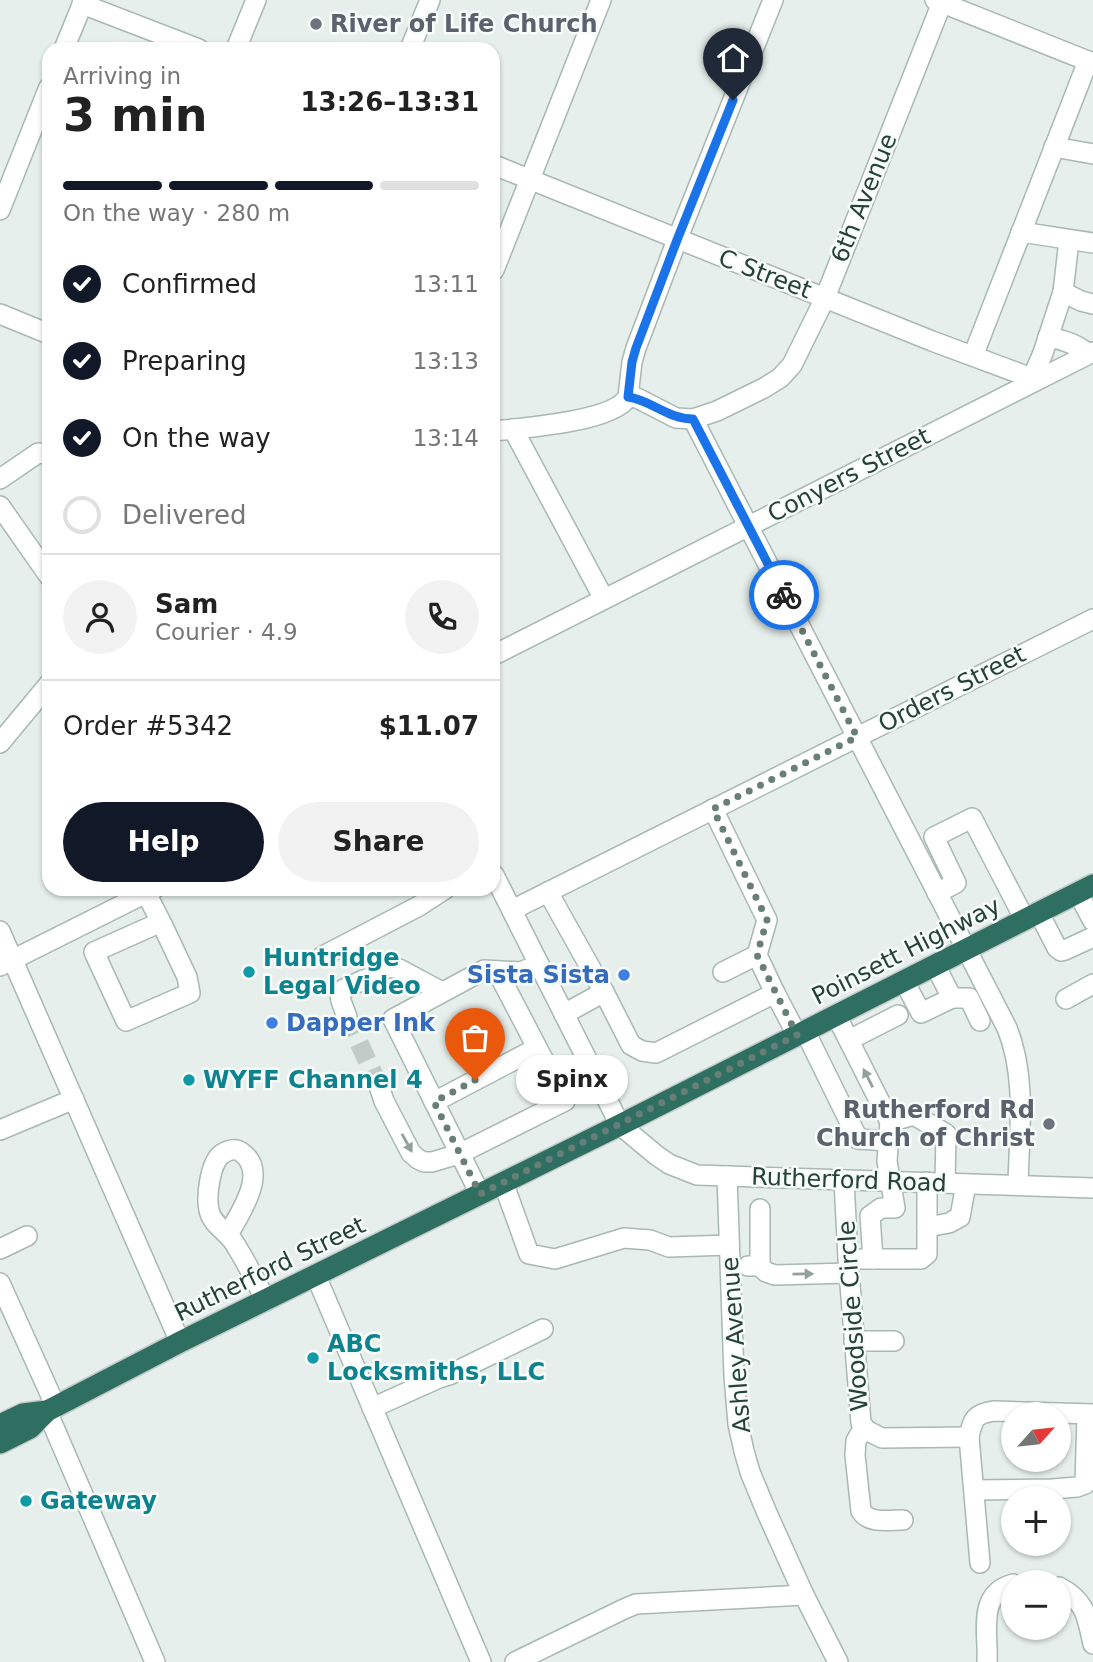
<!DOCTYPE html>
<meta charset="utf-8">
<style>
:root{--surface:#fff;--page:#f2f2f2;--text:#222;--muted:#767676;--line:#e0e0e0;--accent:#111827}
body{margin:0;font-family:"DejaVu Sans",sans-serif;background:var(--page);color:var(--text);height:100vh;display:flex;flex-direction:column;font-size:26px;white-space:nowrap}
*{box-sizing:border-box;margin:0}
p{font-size:23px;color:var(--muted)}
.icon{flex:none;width:38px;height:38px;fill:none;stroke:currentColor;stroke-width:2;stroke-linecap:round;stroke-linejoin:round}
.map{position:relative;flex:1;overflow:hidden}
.sheet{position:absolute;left:42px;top:42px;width:458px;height:854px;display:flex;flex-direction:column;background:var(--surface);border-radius:21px;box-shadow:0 2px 5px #0004}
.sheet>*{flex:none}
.needle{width:46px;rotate:63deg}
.controls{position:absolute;left:1001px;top:1402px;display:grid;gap:14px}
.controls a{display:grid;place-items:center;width:70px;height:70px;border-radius:50%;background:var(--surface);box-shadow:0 2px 5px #0004;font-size:35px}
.pin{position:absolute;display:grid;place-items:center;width:60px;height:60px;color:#fff;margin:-72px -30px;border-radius:50% 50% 50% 0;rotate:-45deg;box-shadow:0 0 7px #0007}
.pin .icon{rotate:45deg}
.courier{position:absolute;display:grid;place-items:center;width:70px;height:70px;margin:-35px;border:5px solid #1a73e8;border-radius:50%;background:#fff;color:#222;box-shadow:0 2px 9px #0007}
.bubble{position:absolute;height:49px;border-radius:24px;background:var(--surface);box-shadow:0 2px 5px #0004;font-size:23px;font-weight:800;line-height:49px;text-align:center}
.head em{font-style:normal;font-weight:800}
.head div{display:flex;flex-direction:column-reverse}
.head{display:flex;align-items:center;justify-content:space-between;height:119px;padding:0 21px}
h1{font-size:46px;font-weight:800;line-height:52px}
.bar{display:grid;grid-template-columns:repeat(4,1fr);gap:10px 7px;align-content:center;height:84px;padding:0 21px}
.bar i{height:9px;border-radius:5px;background:var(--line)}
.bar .active{background:var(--accent)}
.bar p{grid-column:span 4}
.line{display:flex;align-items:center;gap:18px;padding:0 21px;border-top:2px solid var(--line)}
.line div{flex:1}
.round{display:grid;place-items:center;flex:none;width:74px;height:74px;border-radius:37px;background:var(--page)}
ol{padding:0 21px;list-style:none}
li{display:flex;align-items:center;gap:21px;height:77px}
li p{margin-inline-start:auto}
li .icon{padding:7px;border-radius:50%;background:var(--accent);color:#fff;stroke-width:4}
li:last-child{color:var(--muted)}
li i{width:38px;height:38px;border:4px solid var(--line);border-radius:50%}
.primary-button{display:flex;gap:14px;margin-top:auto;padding:14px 21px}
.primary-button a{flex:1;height:80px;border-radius:42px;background:var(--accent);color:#fff;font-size:28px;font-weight:800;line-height:80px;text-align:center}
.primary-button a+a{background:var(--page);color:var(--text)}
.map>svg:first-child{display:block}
</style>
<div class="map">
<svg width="1093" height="1662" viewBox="0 0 1093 1662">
<rect width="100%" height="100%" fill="#e6efeb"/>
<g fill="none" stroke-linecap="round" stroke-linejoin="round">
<!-- minor-tunnel -->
<path stroke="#bfccc8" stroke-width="19" stroke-dasharray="19 10" stroke-linecap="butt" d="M 347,1017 L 379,1086"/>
<defs>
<g id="minor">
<path d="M 935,0 L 1093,63"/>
<path d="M 82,4 L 199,49"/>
<path d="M 64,49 L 84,0"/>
<path d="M 236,49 L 256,0"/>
<path d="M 410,49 L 430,0"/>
<path d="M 1054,147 L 1093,154"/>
<path d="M 494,165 L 932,341 L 1037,380"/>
<path d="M 0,210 L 49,87"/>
<path d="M 1021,232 L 1093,243"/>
<path d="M 1069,240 L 1063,292 L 1081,301 L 1093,304"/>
<path d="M 494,270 L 601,0"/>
<path d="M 0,314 L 49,334"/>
<path d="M 1048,337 C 1064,340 1077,344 1088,354"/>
<path d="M 973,356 L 1088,61"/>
<path d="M 1032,378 L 1043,353 L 1063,292"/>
<path d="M 628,397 L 637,398 L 676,418 L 693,419 L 717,411 L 764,388 L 780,378 L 792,365 L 825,298 L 943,0"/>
<path d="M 628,397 L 632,362 L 636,348 L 677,240 L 773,0"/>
<path d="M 693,419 L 1007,1028 C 1027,1077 1019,1134 1018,1185"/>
<path d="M 513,429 L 604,599"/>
<path d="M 494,431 C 523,428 613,422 628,397"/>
<path d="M 0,479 L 38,453 L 49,454"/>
<path d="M 0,506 L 49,576"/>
<path d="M 494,655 L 1093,352"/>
<path d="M 0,743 L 49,684"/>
<path d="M 713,809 L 767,920 L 757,955 L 775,993"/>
<path d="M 494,875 L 620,1125 L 656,1155 L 669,1164 L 697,1175 L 1093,1188"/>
<path d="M 548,892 L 604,992 L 631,1045 L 642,1051 L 656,1053 L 775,993 L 797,1035"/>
<path d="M 146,893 L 161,922 L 94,952 L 126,1021 L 190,993 L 187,977 L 161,922"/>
<path d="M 937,893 L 956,883 L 934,837 L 972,818 L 1025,920"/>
<path d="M 1078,893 L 1093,921"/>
<path d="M 512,910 L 1093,619"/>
<path d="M 1039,913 L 1057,948 L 1061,951 L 1065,950 L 1093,937"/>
<path d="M 0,931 L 180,1342"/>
<path d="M 323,956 L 419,906 L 445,889"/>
<path d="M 0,966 L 154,889"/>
<path d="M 723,972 L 757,955"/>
<path d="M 370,977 L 389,967 L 399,969 L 442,992"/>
<path d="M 904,981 L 921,1013 L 952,998 L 935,965"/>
<path d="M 952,998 L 969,998 L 980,1021"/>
<path d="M 1066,999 L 1093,984"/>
<path d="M 564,1014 L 604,992"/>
<path d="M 836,1015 L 890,1122 L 887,1161 L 895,1208 L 881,1208 L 870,1216 L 873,1259"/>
<path d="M 347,1017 L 341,1001 L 340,994 L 344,989 L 363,980"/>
<path d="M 805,1031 L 858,1139 L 888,1141"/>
<path d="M 849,1040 L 898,1015"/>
<path d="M 379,1086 L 384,1101 L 411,1153 L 418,1159 L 424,1162 L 432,1162 L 459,1154 L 565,1101 L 497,971"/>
<path d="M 434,1102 L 537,1048"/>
<path d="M 890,1122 L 914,1115 L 946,1134 L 945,1183"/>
<path d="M 0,1130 L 74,1099"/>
<path d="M 727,1176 L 734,1376 L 738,1424 L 744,1451 L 750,1472 L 767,1513 L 804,1595 L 838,1662"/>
<path d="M 844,1180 L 848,1259 L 861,1423 L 866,1430 L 882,1438 L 969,1437"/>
<path d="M 503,1182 L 529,1254 L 555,1259 L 624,1238 L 650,1240 L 669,1247 L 729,1245"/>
<path d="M 480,1194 L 393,1019 L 484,970 L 521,972 L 539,964"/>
<path d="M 927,1227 L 949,1223 L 960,1217 L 966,1184"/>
<path d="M 228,1235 C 239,1214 270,1172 241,1152 C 235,1148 228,1150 222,1154 C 210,1162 206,1197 209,1210 C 212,1225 227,1231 235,1244 C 246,1262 256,1281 266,1301"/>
<path d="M 0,1249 L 27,1236"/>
<path d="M 861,1259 L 921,1259 L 927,1254 L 927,1182"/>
<path d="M 748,1266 L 760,1266 L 760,1209"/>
<path d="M 760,1266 L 766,1272 L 775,1275 L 849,1273"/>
<path d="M 316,1276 L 481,1662"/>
<path d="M 0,1283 L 56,1407"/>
<path d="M 854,1341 L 894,1341"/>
<path d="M 372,1408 L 439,1378 L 449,1375 L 543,1329"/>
<path d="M 47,1411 L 155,1662"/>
<path d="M 864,1427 L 856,1441 L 855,1455 L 861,1511 C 869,1524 889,1520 903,1520"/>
<path d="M 974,1490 L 1052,1489 L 1077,1487 L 1085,1484 L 1087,1414"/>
<path d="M 980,1563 L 969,1437 C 973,1419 974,1414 994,1411 L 1093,1414"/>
<path d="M 1059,1587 C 1086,1601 1087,1617 1093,1644"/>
<path d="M 515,1662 L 624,1609 L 636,1604 L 804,1595"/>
<path d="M 987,1662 C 989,1634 976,1594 1013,1584"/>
</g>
<g id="highway">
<path d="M 0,1425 L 23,1414 L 47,1411"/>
<path d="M 0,1443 L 30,1428 L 47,1411 L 180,1342 L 620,1125 L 1093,885"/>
</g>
</defs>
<!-- minor casing -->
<use href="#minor" stroke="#a8b8b2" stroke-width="22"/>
<!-- highway casing -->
<use href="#highway" stroke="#c2cac8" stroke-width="24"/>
<!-- minor -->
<use href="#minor" stroke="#fff" stroke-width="19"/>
<!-- highway -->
<use href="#highway" stroke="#2f6f62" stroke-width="21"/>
</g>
<!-- one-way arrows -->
<defs><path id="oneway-solid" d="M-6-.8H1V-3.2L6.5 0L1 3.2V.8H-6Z" transform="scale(1.75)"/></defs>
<g fill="#92a09c">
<use href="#oneway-solid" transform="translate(868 1078) rotate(-117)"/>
<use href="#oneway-solid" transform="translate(407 1143) rotate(61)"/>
<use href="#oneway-solid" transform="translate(803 1274) rotate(-1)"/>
</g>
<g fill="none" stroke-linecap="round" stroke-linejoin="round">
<!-- done -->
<path stroke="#687f78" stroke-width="7" stroke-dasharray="0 12.6" d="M 475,1080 L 434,1102 L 480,1194 L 797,1035 L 757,955 L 767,920 L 713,809 L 857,737 L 784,595"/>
<!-- route -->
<path stroke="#1a73e8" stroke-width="9" d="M 733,100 L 677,240 L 636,348 L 632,362 L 628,397 C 651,400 668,419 693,419 L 784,595"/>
</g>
<!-- markers -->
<g fill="#6b7280" stroke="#f7fbf9" stroke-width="2.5">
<circle cx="316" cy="24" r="7"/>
<circle cx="1049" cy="1124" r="7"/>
</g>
<g fill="#0f9aa8" stroke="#f7fbf9" stroke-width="2.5">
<circle cx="249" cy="972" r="7"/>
<circle cx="189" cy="1080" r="7"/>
<circle cx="313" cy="1358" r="7"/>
<circle cx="26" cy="1501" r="7"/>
</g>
<g fill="#3f7fe0" stroke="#f7fbf9" stroke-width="2.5">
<circle cx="624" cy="975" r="7"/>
<circle cx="272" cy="1023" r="7"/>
</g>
<g text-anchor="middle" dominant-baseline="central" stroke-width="5" stroke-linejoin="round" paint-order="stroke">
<!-- worship labels -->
<g font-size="24" font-weight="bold" fill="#5b616d" stroke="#f7fbf9" text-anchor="start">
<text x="330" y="24">River of Life Church</text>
<text x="1035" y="1110" text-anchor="end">Rutherford Rd<tspan x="1035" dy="28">Church of Christ</tspan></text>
</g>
<!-- street labels -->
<g font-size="24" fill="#24423a" stroke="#f7fbf9">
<text transform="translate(864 198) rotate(-68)">6th Avenue</text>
<text transform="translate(765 274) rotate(21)">C Street</text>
<text transform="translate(849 475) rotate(-27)">Conyers Street</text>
<text transform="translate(952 689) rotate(-27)">Orders Street</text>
<text transform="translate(906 951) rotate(-27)">Poinsett Highway</text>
<text transform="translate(849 1180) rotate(2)">Rutherford Road</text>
<text transform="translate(270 1269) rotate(-26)">Rutherford Street</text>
<text transform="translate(853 1316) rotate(-94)">Woodside Circle</text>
<text transform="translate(736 1345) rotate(-94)">Ashley Avenue</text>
</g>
<!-- culture labels -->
<g font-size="24" font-weight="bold" fill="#0d838f" stroke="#f7fbf9" text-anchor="start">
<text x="263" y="958">Huntridge<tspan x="263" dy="28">Legal Video</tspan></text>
<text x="203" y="1080">WYFF Channel 4</text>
<text x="327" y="1344">ABC<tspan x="327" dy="28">Locksmiths, LLC</tspan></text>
<text x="40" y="1501">Gateway</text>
</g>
<!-- shop labels -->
<g font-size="24" font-weight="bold" fill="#366cbe" stroke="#f7fbf9" text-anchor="end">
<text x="610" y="975">Sista Sista</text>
<text x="286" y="1023" text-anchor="start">Dapper Ink</text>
</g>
</g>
</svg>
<div class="controls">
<a><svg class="needle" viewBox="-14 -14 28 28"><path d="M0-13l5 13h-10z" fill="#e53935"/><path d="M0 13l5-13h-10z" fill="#767676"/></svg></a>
<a>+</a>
<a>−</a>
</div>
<div class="pin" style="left:475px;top:1080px;background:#ea580c"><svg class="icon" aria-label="bag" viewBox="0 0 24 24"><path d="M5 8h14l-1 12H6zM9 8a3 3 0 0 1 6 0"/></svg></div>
<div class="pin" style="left:733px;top:100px;background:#1f2937"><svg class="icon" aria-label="home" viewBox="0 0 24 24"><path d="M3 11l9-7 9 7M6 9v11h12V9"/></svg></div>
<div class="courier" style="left:784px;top:595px"><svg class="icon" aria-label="bike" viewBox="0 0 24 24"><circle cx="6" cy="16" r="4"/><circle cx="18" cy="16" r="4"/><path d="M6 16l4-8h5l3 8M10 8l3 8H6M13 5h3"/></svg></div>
<div class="bubble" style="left:516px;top:1055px;width:112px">Spinx</div>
<section class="sheet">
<div class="head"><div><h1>3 min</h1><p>Arriving in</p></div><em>13:26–13:31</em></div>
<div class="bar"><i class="active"></i><i class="active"></i><i class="active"></i><i></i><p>On the way · 280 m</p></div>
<ol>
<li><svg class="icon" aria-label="check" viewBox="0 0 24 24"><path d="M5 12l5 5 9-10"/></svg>Confirmed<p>13:11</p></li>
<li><svg class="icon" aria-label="check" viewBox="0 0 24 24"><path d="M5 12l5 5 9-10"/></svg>Preparing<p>13:13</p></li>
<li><svg class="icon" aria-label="check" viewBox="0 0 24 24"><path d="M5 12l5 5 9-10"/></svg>On the way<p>13:14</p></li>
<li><i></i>Delivered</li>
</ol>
<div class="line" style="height:126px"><a class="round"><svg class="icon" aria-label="person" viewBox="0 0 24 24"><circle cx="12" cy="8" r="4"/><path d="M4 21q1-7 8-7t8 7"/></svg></a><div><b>Sam</b><p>Courier · 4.9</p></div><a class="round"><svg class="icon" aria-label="phone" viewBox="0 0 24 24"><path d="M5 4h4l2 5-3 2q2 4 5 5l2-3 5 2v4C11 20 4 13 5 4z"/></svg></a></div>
<div class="line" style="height:91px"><div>Order #5342</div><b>$11.07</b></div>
<div class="primary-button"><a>Help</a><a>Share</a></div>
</section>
</div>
